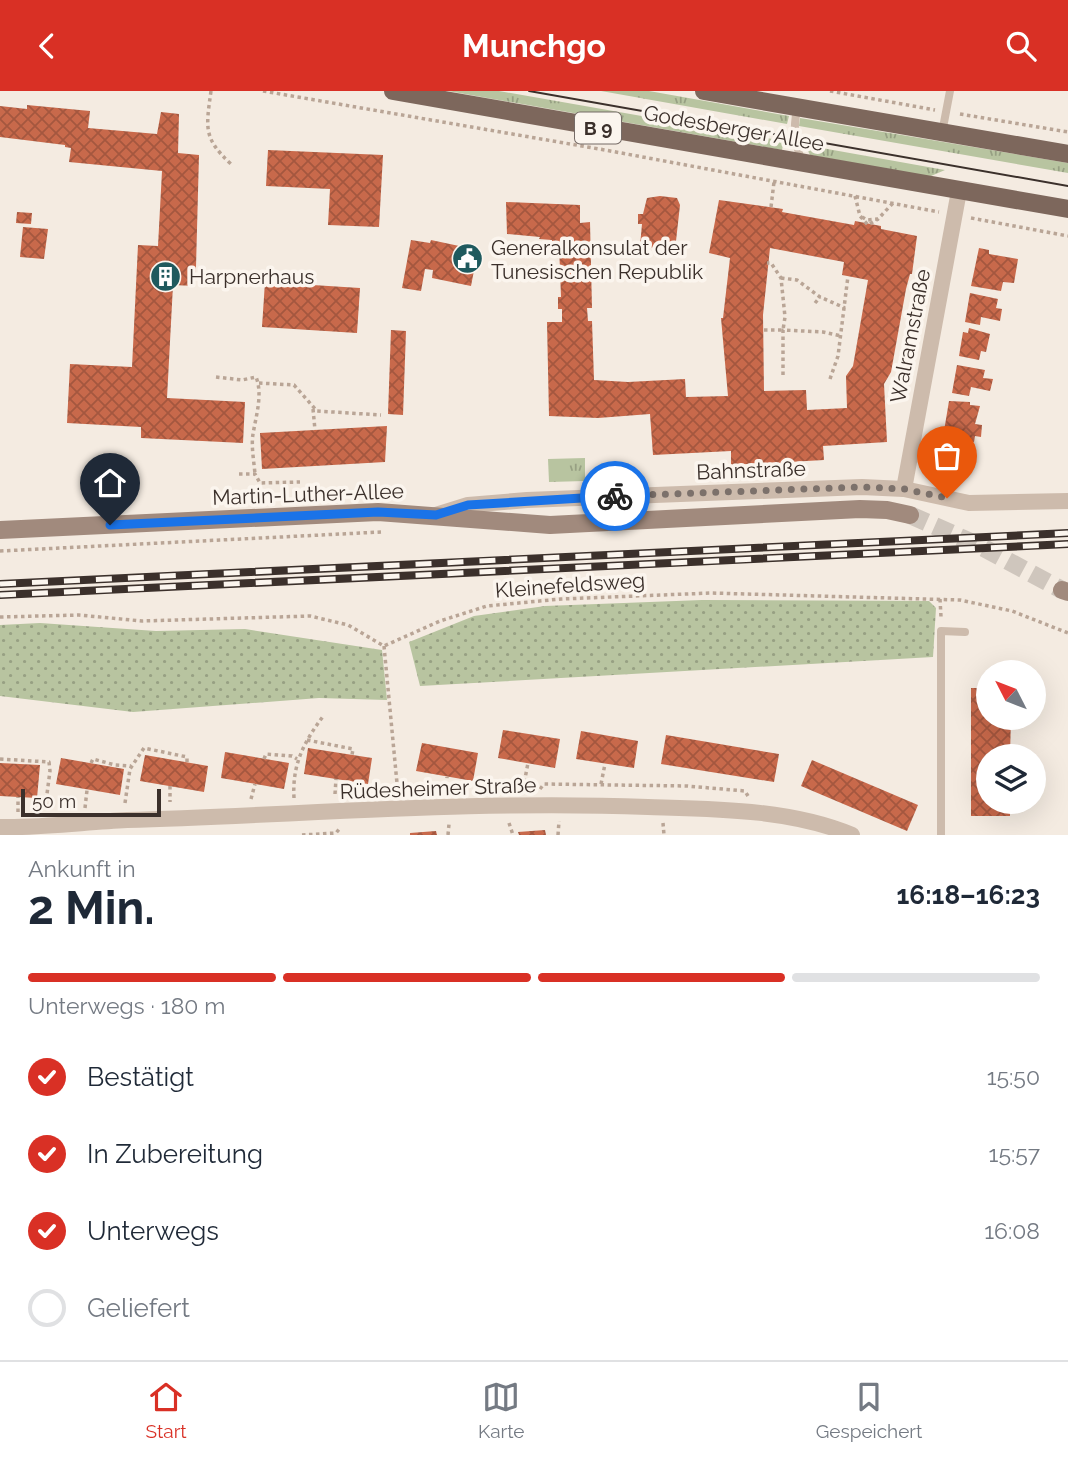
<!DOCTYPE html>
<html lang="de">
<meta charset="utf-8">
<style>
:root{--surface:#fff;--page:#f6f6f7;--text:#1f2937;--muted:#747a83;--line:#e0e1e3;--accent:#d93025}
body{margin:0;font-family:Raleway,sans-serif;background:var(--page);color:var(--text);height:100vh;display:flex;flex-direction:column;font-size:26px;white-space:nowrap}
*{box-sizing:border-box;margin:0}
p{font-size:23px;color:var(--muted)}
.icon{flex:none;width:38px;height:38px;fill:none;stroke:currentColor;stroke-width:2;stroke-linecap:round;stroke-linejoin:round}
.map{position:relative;height:744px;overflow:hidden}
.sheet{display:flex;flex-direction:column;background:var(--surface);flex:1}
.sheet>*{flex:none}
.needle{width:46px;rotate:312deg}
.buttons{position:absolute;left:976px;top:569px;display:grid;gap:14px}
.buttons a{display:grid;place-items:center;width:70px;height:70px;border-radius:50%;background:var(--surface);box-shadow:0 7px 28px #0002;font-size:35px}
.scale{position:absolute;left:21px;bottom:18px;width:140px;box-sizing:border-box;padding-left:7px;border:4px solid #3b302b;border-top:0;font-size:19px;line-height:24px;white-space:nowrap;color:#3b302b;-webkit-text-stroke:5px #fbf5ee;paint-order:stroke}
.pin{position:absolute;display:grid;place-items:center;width:60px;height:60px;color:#fff;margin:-72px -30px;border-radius:50% 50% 50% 0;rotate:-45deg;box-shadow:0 0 7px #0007}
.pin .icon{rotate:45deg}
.courier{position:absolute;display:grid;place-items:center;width:70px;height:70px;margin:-35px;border:5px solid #1a73e8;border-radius:50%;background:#fff;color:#222;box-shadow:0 2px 9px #0007}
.overview em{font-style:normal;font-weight:700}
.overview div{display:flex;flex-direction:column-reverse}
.overview{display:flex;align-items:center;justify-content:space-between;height:119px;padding:0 28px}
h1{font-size:46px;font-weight:700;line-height:52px}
.bar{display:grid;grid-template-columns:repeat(4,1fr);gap:10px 7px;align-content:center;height:84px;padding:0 28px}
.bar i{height:9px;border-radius:5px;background:var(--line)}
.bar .active{background:var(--accent)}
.bar p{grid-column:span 4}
ol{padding:0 28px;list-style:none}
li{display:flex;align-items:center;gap:21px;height:77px}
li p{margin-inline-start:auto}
li .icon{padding:7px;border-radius:50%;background:var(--accent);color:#fff;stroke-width:4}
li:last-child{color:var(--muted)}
li i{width:38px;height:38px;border:4px solid var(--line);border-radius:50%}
header{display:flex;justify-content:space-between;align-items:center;height:91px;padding:0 28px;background:var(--accent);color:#fff;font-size:32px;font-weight:700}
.tab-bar{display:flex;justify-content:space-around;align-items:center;height:98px;border-top:2px solid var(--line);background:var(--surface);font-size:19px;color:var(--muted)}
.tab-bar a{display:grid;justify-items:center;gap:4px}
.tab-bar .active{color:var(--accent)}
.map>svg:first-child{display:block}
</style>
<header><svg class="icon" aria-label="back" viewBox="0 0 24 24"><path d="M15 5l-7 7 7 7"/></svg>Munchgo<svg class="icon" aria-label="search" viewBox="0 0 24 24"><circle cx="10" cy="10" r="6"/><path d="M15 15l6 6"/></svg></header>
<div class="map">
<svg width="1068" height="744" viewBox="0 0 1068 744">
<defs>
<pattern id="grass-tufts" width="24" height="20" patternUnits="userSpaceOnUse" patternTransform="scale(1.75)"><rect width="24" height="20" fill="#b8c4a0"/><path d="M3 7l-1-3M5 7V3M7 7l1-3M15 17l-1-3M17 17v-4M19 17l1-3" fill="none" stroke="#97a083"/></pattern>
<pattern id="park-dots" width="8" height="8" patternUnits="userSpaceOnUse" patternTransform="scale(1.75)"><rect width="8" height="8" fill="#b8c4a0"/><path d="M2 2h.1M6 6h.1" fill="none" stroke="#97a083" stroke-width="1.8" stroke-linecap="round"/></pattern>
<pattern id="building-cross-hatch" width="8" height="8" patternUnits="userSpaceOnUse" patternTransform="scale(1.75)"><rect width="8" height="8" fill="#c8694b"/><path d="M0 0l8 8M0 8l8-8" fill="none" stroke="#a4573f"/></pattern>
</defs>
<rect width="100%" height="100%" fill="#f4ebe1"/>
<!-- grass -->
<g fill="url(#grass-tufts)">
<path d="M 448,0 L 499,0 L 784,50 L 782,59 Z"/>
<path d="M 601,0 L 649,0 L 789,25 L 787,33 Z"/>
<path d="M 800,27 L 1068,72 L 1068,82 L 799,35 Z"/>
<path d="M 805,54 L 945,79 L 931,85 L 924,85 L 810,64 Z"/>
<path d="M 585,367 L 585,390 L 549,391 L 548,368 Z"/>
</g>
<!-- park -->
<g fill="url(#park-dots)">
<path d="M 702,509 L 929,510 L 936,517 L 933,566 L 420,595 L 409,551 L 474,525 L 545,515 Z"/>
<path d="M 40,532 L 156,540 L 245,538 L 382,559 L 387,609 L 319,607 L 133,621 L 0,605 L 0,534 Z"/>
</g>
<!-- building -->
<g fill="url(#building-cross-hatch)" fill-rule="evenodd">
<path d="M 27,14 L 90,20 L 88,37 L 157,43 L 161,21 L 179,23 L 178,62 L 199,64 L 196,176 L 195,195 L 173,194 L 167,307 L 245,311 L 243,352 L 141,347 L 141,336 L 67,332 L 70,273 L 132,276 L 138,154 L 158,155 L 162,80 L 69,71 L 71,57 L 65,56 L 65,54 L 0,46 L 0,15 L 27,18 Z"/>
<path d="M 268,59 L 383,64 L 379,136 L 328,134 L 330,98 L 266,95 Z"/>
<path d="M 660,105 L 677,107 L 680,114 L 675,159 L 640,155 L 642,133 L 638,133 L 638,123 L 643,123 L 647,107 Z"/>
<path d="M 719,109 L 783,118 L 782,121 L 854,134 L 855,130 L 881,135 L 881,138 L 917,145 L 912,183 L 910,183 L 906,198 L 891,281 L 884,293 L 887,351 L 823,355 L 824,369 L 789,371 L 789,374 L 767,375 L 766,372 L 731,374 L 731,360 L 653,364 L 650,323 L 598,327 L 549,325 L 547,231 L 562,231 L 562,218 L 558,218 L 558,206 L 561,206 L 559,153 L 552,152 L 552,149 L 539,148 L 540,146 L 507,143 L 506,111 L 580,114 L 580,132 L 590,131 L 592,217 L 587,217 L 588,230 L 592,230 L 594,289 L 628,291 L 685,288 L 686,306 L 728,305 L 721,227 L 723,227 L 730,167 L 709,162 ZM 770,157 L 844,171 L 842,184 L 868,189 L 853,275 L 846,285 L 847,317 L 807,319 L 806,299 L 764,300 L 763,224 Z"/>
<path d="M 17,121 L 32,122 L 31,133 L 16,132 Z"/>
<path d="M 23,136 L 48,138 L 44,168 L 20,166 Z"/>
<path d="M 411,149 L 430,152 L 431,149 L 478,159 L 471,195 L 432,187 L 433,179 L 425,178 L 421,200 L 402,197 Z"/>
<path d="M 979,157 L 989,159 L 989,163 L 1018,168 L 1014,192 L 1003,191 L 1001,200 L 971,195 Z"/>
<path d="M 265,191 L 360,197 L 357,242 L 262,236 Z"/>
<path d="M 970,202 L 998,208 L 996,217 L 1002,218 L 1000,230 L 981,226 L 980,234 L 965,231 Z"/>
<path d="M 969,237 L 990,243 L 986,261 L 981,260 L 979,269 L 959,265 L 963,241 L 968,242 Z"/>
<path d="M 391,239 L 406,240 L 403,324 L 388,323 Z"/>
<path d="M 957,274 L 985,279 L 983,287 L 993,288 L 990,300 L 971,296 L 969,305 L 952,302 Z"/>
<path d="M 949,310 L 970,311 L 970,314 L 980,315 L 975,333 L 982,334 L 981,346 L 975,345 L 974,351 L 943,346 Z"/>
<path d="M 387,335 L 385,371 L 262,378 L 260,342 Z"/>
<path d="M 971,597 L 989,597 L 989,626 L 1011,626 L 1010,665 L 989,665 L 989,710 L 1010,710 L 1010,725 L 971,725 Z"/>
<path d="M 503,639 L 560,648 L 555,677 L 498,667 Z"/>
<path d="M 581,640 L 638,650 L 634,677 L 576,668 Z"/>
<path d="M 666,644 L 779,663 L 774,691 L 661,673 Z"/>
<path d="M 422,652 L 478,662 L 473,690 L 416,680 Z"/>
<path d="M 308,657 L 372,667 L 368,693 L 304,683 Z"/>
<path d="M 225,661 L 289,672 L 284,698 L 221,687 Z"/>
<path d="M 145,664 L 208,675 L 204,701 L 140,690 Z"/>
<path d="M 61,667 L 124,678 L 120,704 L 56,693 Z"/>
<path d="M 812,669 L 918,714 L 907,740 L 801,695 Z"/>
<path d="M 0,672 L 40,674 L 37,707 L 0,705 Z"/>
<path d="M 545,739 L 546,744 L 519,744 L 518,741 Z"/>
<path d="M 436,740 L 437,744 L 410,744 L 410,742 Z"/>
</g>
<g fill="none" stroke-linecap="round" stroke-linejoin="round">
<!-- secondary-tunnel -->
<path stroke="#cfc6bd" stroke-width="18" stroke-dasharray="18 9" stroke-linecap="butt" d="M 910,424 L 982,456 L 1062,499"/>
<!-- path -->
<g stroke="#b9a596" stroke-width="3.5" stroke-dasharray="3.5 3.5" stroke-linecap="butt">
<path d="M 211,0 C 206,37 203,47 231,73"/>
<path d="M 263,0 L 605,59 L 939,121"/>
<path d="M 830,0 L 935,19"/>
<path d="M 960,23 L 1068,41"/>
<path d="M 855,105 L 860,125 L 868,134 L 878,128"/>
<path d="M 771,116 L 774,91"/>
<path d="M 862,126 L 867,129 L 878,128 L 893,112"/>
<path d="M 971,127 L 1068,145"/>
<path d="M 781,187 L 797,189 L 820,206 L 845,217"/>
<path d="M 815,212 L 820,206"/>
<path d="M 764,239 L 783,239 L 785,226 L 781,187 L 771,172 L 767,172"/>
<path d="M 783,284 L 783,239 L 823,241 L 841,245"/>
<path d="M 216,286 L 242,289 L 256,286 C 263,303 256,325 253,343 C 251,355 254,371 255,383"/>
<path d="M 830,288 L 838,265 L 848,185"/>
<path d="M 259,292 L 294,294 L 317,320 L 381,324"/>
<path d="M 313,318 L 315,339"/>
<path d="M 239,383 L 255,383 L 260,392 L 300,391"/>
<path d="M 0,460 L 381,441"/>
<path d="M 940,508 L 941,526"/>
<path d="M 0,526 L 79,524 L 142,530 L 310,525 L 348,534 L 384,555 L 440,530 L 487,515 L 561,508 L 711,502 L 960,509 L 1012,520 L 1068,542"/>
<path d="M 384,555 L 398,703"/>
<path d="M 307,649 L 353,658 L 352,664"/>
<path d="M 0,668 L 49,671 L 50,680 L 45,718"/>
<path d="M 264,668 L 266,663 L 292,665 L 297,668"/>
<path d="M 91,672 L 93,668 L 115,674 L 131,675"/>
<path d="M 601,693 L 605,673"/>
<path d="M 170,695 L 170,711"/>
<path d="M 523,698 L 528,672"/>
<path d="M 540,698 L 544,693 L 687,695 L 745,700 L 748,705"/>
<path d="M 446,701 L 447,686"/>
<path d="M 335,703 L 336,688"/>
<path d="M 294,707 C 292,673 304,651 324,624"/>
<path d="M 251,708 L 255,693"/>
<path d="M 125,712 L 130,678 L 144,657 L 187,666 L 187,671"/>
<path d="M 85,717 L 87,699"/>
<path d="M 18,721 L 18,706"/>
<path d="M 509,732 L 513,744"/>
<path d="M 663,732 L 664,744"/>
<path d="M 302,744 L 336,742 L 340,737"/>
<path d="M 448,744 L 449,733"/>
<path d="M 558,744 L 559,730"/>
</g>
<!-- lane -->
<g stroke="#cdbbac" stroke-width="8">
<path d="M 797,17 C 793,41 794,48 802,71"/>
<path d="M 942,42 L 950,0"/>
<path d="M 941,744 L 941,540 L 965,541"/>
</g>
<!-- street -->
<g stroke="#cdbbac" stroke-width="16">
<path d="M 904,398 L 959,100"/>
<path d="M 436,424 L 468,414 L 527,409 L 862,396 L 904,398 L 969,412 L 1068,410"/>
<path d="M 0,736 C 42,737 85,731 127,729 C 300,724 474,709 648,716 C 714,718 790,718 852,744"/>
</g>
<!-- secondary -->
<g stroke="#a18a7d" stroke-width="18">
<path d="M 0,439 L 378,421 L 550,434 L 860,418 L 887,419 L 910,424"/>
<path d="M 1062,499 L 1068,501"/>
</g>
<!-- primary -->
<g stroke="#7d675c" stroke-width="18">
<path d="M 393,0 L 1068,118"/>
<path d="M 704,0 L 1068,63"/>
</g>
<!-- tram -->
<path stroke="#3b302b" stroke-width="2" d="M 529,0 L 1068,95"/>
<defs>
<g id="rail">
<path d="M 0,493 L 1068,442"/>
<path d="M 0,504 L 1068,453"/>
</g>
</defs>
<!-- rail casing -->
<use href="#rail" stroke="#3b302b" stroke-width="8"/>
<!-- rail -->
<use href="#rail" stroke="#fbf5ee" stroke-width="5" stroke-dasharray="16" stroke-linecap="butt"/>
</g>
<!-- trees -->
<circle fill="#969b7f" cx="101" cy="407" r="7"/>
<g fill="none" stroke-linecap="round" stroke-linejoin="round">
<!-- done -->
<path stroke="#7c716b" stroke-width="7" stroke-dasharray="0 12.6" d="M 615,405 L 862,396 L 904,398 L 947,407"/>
<!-- route -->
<path stroke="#1a73e8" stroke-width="9" d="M 110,434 L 378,421 L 436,424 L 468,414 L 615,405"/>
</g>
<!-- icons -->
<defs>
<symbol id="civic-disc" viewBox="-11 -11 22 22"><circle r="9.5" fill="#1f5a5e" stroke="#fbf5ee"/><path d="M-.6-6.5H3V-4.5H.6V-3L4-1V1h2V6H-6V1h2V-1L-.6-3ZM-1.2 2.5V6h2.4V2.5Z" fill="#fff"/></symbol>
<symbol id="building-disc" viewBox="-11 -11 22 22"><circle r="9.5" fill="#1f5a5e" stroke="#fbf5ee"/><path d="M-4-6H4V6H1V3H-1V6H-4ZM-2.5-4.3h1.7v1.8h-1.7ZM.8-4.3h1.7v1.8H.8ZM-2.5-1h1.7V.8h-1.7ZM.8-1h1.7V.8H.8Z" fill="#fff"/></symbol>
</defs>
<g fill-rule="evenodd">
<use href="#civic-disc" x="450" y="150" width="35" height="35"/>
<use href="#building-disc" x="148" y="168" width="35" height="35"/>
</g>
<g text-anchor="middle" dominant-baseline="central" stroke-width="7" stroke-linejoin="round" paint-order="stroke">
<!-- shield labels -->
<rect fill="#fbf5ee" stroke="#756b66" stroke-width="2" x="575" y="21.5" width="46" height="31" rx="5"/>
<g font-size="19" font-weight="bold" fill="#3b302b">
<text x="598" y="37">B 9</text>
</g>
<!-- street labels -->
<g font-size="21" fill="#3b302b" stroke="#fbf5ee">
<text transform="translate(734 37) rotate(10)">Godesberger Allee</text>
<text transform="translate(910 245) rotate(-79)">Walramstraße</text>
<text transform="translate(751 379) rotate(-2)">Bahnstraße</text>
<text transform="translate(308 403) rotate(-2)">Martin-Luther-Allee</text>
<text transform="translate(570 494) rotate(-4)">Kleinefeldsweg</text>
<text transform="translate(438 697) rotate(-2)">Rüdesheimer Straße</text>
</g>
<!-- poi labels -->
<g font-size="21" fill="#3b302b" stroke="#fbf5ee" text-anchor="start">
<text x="491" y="156">Generalkonsulat der<tspan x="491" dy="24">Tunesischen Republik</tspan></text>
<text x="189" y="185">Harpnerhaus</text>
</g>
</g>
</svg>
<div class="buttons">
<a><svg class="needle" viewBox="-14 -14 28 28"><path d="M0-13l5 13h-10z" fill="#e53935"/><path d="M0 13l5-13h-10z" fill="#747a83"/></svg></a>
<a><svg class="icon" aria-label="layers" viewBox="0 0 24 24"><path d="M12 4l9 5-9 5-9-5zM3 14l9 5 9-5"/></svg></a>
</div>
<div class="scale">50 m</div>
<div class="pin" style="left:947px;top:407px;background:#ea580c"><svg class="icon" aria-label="bag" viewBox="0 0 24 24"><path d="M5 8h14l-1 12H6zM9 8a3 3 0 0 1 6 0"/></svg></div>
<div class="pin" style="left:110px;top:434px;background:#1f2937"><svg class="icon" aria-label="home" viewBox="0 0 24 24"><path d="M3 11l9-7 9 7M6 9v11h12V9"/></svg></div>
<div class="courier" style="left:615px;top:405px"><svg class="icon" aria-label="bike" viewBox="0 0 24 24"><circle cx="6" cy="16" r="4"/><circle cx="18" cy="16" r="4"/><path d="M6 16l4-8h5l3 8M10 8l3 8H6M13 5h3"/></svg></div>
</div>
<section class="sheet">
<div class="overview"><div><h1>2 Min.</h1><p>Ankunft in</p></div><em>16:18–16:23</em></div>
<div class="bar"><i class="active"></i><i class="active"></i><i class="active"></i><i></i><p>Unterwegs · 180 m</p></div>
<ol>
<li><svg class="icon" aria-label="check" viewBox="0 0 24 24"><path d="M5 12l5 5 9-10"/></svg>Bestätigt<p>15:50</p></li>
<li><svg class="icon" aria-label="check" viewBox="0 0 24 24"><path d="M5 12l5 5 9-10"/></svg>In Zubereitung<p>15:57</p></li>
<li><svg class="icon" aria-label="check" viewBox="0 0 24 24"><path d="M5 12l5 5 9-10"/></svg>Unterwegs<p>16:08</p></li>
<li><i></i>Geliefert</li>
</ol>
</section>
<nav class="tab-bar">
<a class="active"><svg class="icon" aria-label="home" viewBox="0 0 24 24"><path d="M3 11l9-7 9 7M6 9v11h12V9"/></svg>Start</a>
<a><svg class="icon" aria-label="map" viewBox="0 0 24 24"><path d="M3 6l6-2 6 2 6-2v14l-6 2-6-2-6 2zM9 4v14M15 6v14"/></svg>Karte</a>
<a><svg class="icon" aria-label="saved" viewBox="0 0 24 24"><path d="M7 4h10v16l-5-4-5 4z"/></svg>Gespeichert</a>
</nav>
